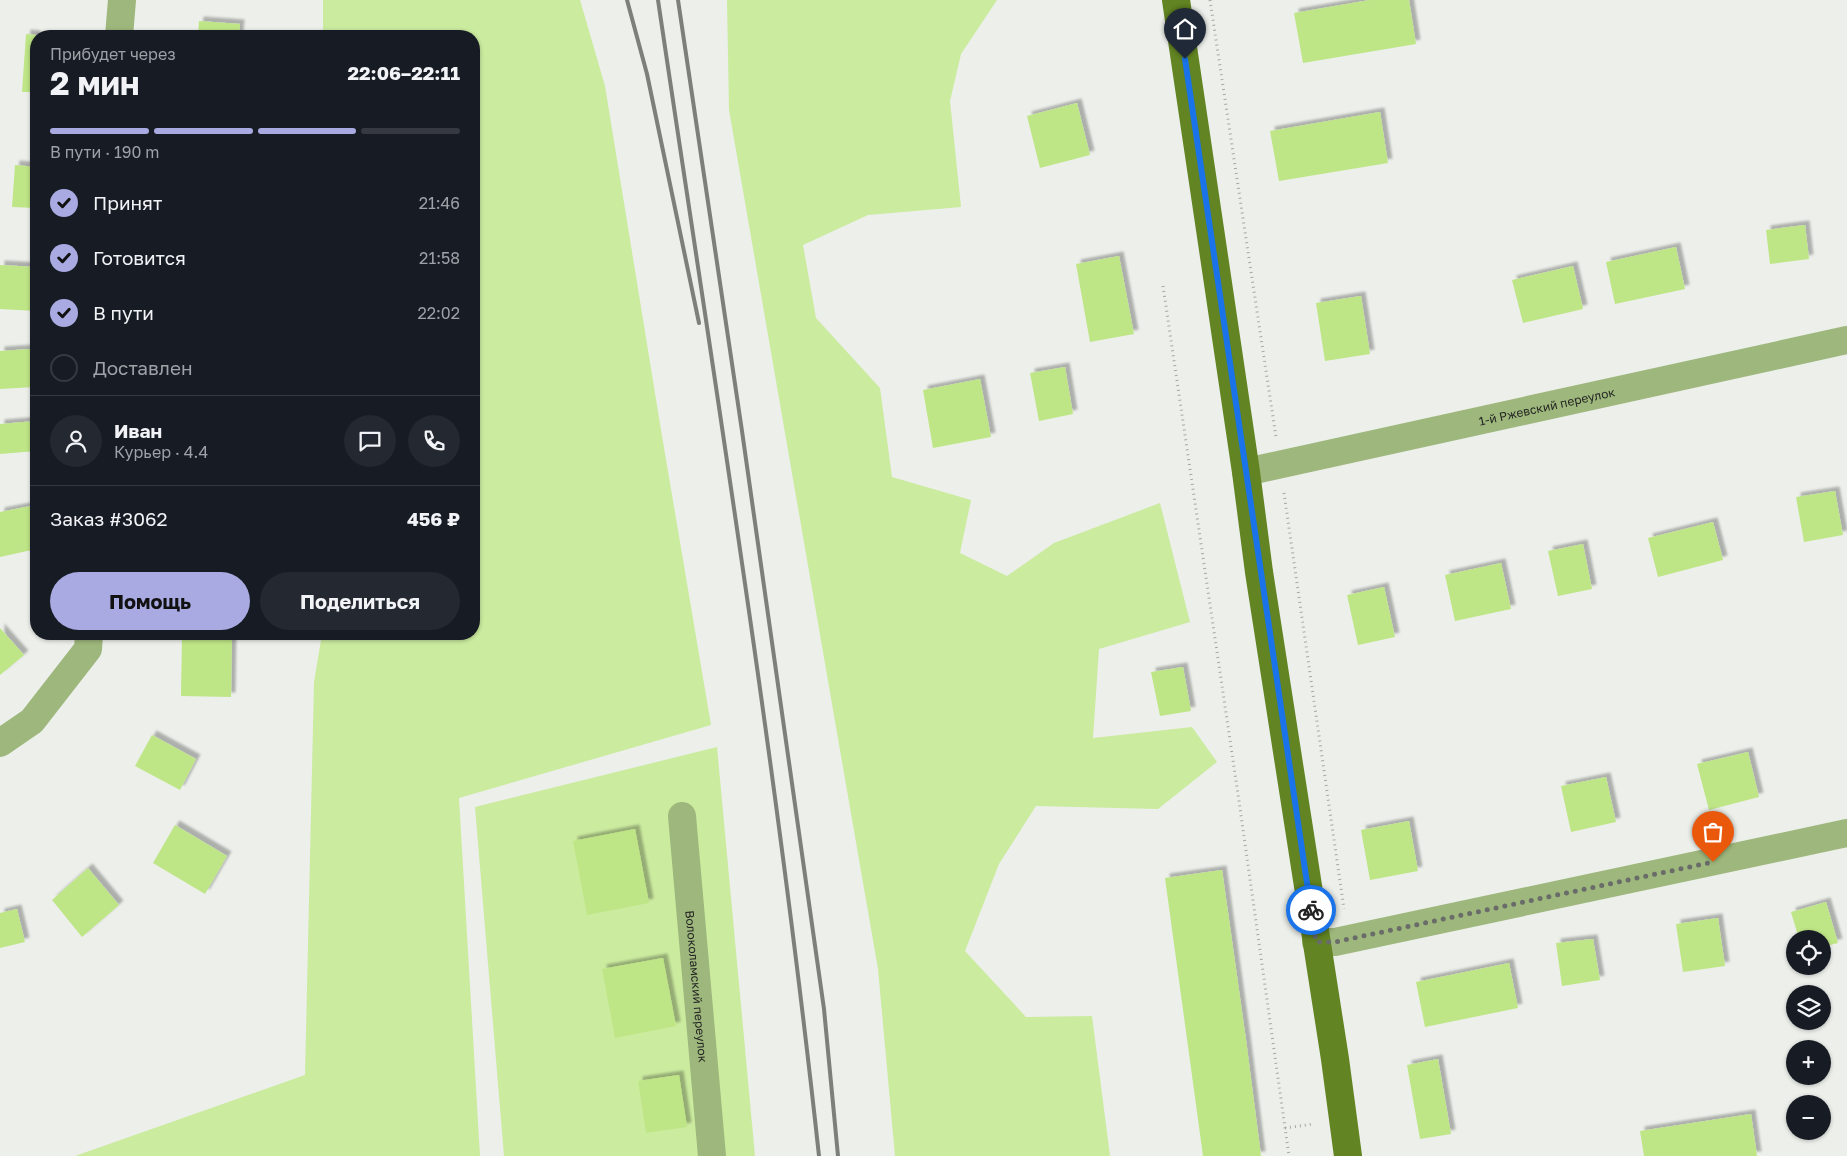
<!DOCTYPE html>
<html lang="ru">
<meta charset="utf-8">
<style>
:root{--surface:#171b24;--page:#242831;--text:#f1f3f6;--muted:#9ea1a6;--line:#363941;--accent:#a8aae1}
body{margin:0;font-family:"Golos Text",sans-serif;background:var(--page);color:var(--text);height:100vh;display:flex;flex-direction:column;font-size:19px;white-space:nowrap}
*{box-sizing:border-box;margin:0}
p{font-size:16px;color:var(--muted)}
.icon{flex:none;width:28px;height:28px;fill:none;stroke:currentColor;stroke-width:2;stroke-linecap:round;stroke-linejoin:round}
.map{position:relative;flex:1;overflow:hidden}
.sheet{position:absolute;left:30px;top:30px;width:450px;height:610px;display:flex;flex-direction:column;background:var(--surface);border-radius:20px;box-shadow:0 1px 4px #0004}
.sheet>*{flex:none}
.tools{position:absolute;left:1786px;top:930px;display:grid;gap:10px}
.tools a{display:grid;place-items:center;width:45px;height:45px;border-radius:50%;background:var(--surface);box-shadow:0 1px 4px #0004;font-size:25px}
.pin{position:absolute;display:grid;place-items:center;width:42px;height:42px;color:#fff;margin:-51px -21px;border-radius:50% 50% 50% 0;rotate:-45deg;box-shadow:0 0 5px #0007}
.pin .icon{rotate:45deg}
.courier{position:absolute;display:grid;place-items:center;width:50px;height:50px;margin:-25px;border:4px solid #1a73e8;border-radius:50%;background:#fff;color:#222;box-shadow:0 1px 6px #0007}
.overview em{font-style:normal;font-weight:700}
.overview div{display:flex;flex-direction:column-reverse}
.overview{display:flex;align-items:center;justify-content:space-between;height:85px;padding:0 20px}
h1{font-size:32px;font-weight:700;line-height:38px}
.bar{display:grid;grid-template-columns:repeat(4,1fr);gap:8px 5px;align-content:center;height:60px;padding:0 20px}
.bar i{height:6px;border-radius:4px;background:var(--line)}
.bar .active{background:var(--accent)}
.bar p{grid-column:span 4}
.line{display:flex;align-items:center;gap:12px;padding:0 20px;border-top:1px solid var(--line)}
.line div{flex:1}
.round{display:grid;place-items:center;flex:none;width:52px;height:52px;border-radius:26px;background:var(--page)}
ol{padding:0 20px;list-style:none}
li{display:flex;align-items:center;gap:15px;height:55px}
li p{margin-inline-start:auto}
li .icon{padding:5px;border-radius:50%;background:var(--accent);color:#111;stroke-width:4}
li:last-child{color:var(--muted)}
li i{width:28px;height:28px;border:2px solid var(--line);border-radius:50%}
.button{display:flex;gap:10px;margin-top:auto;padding:10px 20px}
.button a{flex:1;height:58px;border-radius:30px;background:var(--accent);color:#111;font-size:20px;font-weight:700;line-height:58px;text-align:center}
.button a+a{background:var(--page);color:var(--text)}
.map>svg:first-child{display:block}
</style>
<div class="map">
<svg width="1847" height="1156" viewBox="0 0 1847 1156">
<defs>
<filter id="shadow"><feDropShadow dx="4.5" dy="-4.5" stdDeviation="1" flood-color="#0004"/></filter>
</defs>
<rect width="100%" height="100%" fill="#ecefea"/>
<!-- green -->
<g fill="#cbeb9f">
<path d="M 323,0 L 580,0 L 605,86 L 661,430 L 711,725 L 459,798 L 480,1156 L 75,1156 L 305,1075 L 314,682 L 322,634 L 474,634 L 474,36 L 323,36 Z"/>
<path d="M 727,0 L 997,0 L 961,54 L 950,101 L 961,207 L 868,215 L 803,245 L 816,318 L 880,388 L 892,477 L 971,500 L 960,553 L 1007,576 L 1054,543 L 1160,503 L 1190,622 L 1099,649 L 1093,738 L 1192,727 L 1217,762 L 1158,809 L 1036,806 L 999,864 L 965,951 L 1026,1017 L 1092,1016 L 1110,1156 L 895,1156 L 878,969 L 729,110 Z"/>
<path d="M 717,747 L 755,1156 L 504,1156 L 475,807 Z"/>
</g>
<!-- building -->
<g fill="#bfe686" filter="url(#shadow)">
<path d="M 1370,0 L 1409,0 L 1416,44 L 1303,63 L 1294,13 Z"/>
<path d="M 199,21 L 240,24 L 239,36 L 198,36 Z"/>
<path d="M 26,34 L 36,35 L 36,92 L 22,92 Z"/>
<path d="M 1077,103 L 1090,155 L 1040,168 L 1027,116 Z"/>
<path d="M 1380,112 L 1388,163 L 1279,181 L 1270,131 Z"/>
<path d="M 15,165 L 36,167 L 36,208 L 12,207 Z"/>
<path d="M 1805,225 L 1809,259 L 1770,264 L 1766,230 Z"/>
<path d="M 1676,247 L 1685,289 L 1615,304 L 1606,262 Z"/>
<path d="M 1119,256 L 1134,334 L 1090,342 L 1076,264 Z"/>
<path d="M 0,265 L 36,267 L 36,311 L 0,309 Z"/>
<path d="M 1573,266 L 1583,309 L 1523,323 L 1512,280 Z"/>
<path d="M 1361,296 L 1370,354 L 1325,361 L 1316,303 Z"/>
<path d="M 31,349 L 34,387 L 0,389 L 0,351 Z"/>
<path d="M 1065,367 L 1073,414 L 1039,421 L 1030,373 Z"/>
<path d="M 980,379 L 991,437 L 933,448 L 923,390 Z"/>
<path d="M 36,421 L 36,451 L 0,454 L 0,424 Z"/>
<path d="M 1835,491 L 1843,535 L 1804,542 L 1796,497 Z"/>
<path d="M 36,505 L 36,549 L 0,557 L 0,512 Z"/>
<path d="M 1713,522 L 1723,560 L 1658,577 L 1648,538 Z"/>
<path d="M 1583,544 L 1592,589 L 1558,596 L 1548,551 Z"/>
<path d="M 1501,563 L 1511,609 L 1455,621 L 1445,575 Z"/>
<path d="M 1384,587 L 1395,637 L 1358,645 L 1347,595 Z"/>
<path d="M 0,628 L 24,655 L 0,675 Z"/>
<path d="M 182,634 L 232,634 L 231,697 L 181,696 Z"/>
<path d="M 1183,667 L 1191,711 L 1160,716 L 1151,672 Z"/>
<path d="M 152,735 L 196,759 L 180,790 L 135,766 Z"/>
<path d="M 1748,752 L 1759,797 L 1709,810 L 1697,764 Z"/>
<path d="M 1606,777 L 1616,822 L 1571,832 L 1561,786 Z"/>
<path d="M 1409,821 L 1418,871 L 1370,880 L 1361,830 Z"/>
<path d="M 175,825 L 227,856 L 205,894 L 153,863 Z"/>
<path d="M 635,829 L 649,903 L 587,915 L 573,841 Z"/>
<path d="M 88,868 L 119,905 L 82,937 L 52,900 Z"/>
<path d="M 1222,870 L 1246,1040 L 1261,1156 L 1203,1156 L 1165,878 Z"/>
<path d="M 1826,902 L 1838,943 L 1822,947 L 1822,939 L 1799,939 L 1791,912 Z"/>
<path d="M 17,909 L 25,942 L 0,948 L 0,913 Z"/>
<path d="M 1718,918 L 1725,966 L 1683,972 L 1676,924 Z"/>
<path d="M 1593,939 L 1600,980 L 1562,986 L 1556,943 Z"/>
<path d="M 663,958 L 676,1026 L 615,1038 L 602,969 Z"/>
<path d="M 1509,963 L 1518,1008 L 1425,1027 L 1416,982 Z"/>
<path d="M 1438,1059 L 1451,1134 L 1420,1139 L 1407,1065 Z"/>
<path d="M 679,1075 L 687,1127 L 646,1133 L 638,1081 Z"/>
<path d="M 1751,1114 L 1757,1156 L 1644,1156 L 1640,1131 Z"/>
</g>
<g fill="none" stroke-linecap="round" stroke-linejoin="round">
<!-- path -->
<g stroke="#a6a8a4" stroke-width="3" stroke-dasharray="1 4" stroke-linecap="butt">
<path d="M 1210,0 L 1276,437"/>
<path d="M 1163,286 L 1239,801 L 1289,1156"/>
<path d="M 1284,493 L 1344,909"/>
<path d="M 1285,1128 L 1314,1124"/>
</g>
<!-- street -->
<g stroke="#9eb77c" stroke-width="28">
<path d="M 119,36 L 122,0"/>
<path id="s1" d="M 1246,472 L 1847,340"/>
<path d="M 0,743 L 32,721 L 88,649 L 89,634"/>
<path id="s2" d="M 682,816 L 712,1156"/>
<path d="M 1316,942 L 1335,942 L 1847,833"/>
</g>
<!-- primary -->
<path stroke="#628422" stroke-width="28" d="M 1176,0 L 1246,472 L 1259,572 L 1335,1059 L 1348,1156"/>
<!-- rail -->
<g stroke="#7d7f7b" stroke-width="4">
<path d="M 627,0 L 647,74 L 699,323"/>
<path d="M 658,0 C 715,385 777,769 819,1156"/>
<path d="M 678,0 L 742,431 L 824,1009 L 838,1156"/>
</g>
</g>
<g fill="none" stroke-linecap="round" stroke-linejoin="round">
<!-- done -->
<path stroke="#6a6c69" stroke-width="5" stroke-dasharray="0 9" d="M 1311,910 L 1316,942 L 1335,942 L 1713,862"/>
<!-- route -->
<path stroke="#1a73e8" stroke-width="6" d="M 1185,59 C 1226,343 1267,627 1311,910"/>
</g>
<g text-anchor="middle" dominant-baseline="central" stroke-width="5" stroke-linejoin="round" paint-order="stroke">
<!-- street labels -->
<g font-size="12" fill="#242523" stroke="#fff">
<text stroke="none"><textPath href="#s1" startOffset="308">1-й Ржевский переулок</textPath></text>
<text stroke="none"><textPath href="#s2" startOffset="171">Волоколамский переулок</textPath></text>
</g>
</g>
</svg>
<div class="tools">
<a><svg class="icon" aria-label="locate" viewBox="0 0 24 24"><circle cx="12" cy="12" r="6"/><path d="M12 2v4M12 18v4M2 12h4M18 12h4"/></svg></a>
<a><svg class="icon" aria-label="layers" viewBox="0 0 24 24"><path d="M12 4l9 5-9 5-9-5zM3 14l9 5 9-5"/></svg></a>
<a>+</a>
<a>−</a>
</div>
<div class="pin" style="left:1713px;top:862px;background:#ea580c"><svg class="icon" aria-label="bag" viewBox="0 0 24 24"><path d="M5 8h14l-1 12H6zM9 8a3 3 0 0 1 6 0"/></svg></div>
<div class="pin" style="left:1185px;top:59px;background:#1f2937"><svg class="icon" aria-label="home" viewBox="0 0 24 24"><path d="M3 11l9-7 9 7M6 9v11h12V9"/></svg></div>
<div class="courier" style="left:1311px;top:910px"><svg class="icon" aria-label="bike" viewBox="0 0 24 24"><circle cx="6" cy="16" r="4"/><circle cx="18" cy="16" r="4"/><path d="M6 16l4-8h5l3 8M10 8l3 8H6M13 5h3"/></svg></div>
<section class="sheet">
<div class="overview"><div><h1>2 мин</h1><p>Прибудет через</p></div><em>22:06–22:11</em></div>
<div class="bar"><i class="active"></i><i class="active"></i><i class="active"></i><i></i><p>В пути · 190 m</p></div>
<ol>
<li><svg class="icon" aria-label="check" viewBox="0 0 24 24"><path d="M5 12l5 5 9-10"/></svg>Принят<p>21:46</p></li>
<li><svg class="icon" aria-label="check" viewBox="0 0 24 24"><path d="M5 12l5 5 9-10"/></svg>Готовится<p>21:58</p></li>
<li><svg class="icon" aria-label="check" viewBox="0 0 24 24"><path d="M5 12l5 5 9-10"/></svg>В пути<p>22:02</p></li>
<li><i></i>Доставлен</li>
</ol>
<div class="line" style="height:90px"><a class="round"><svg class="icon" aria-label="person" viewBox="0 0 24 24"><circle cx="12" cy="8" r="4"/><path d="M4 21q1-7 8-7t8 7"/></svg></a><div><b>Иван</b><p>Курьер · 4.4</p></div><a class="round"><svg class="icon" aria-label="chat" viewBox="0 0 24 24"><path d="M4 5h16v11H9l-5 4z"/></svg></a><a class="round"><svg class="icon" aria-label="phone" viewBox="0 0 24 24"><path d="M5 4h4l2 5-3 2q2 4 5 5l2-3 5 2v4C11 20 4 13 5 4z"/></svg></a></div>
<div class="line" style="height:65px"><div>Заказ #3062</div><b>456 ₽</b></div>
<div class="button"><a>Помощь</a><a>Поделиться</a></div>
</section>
</div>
